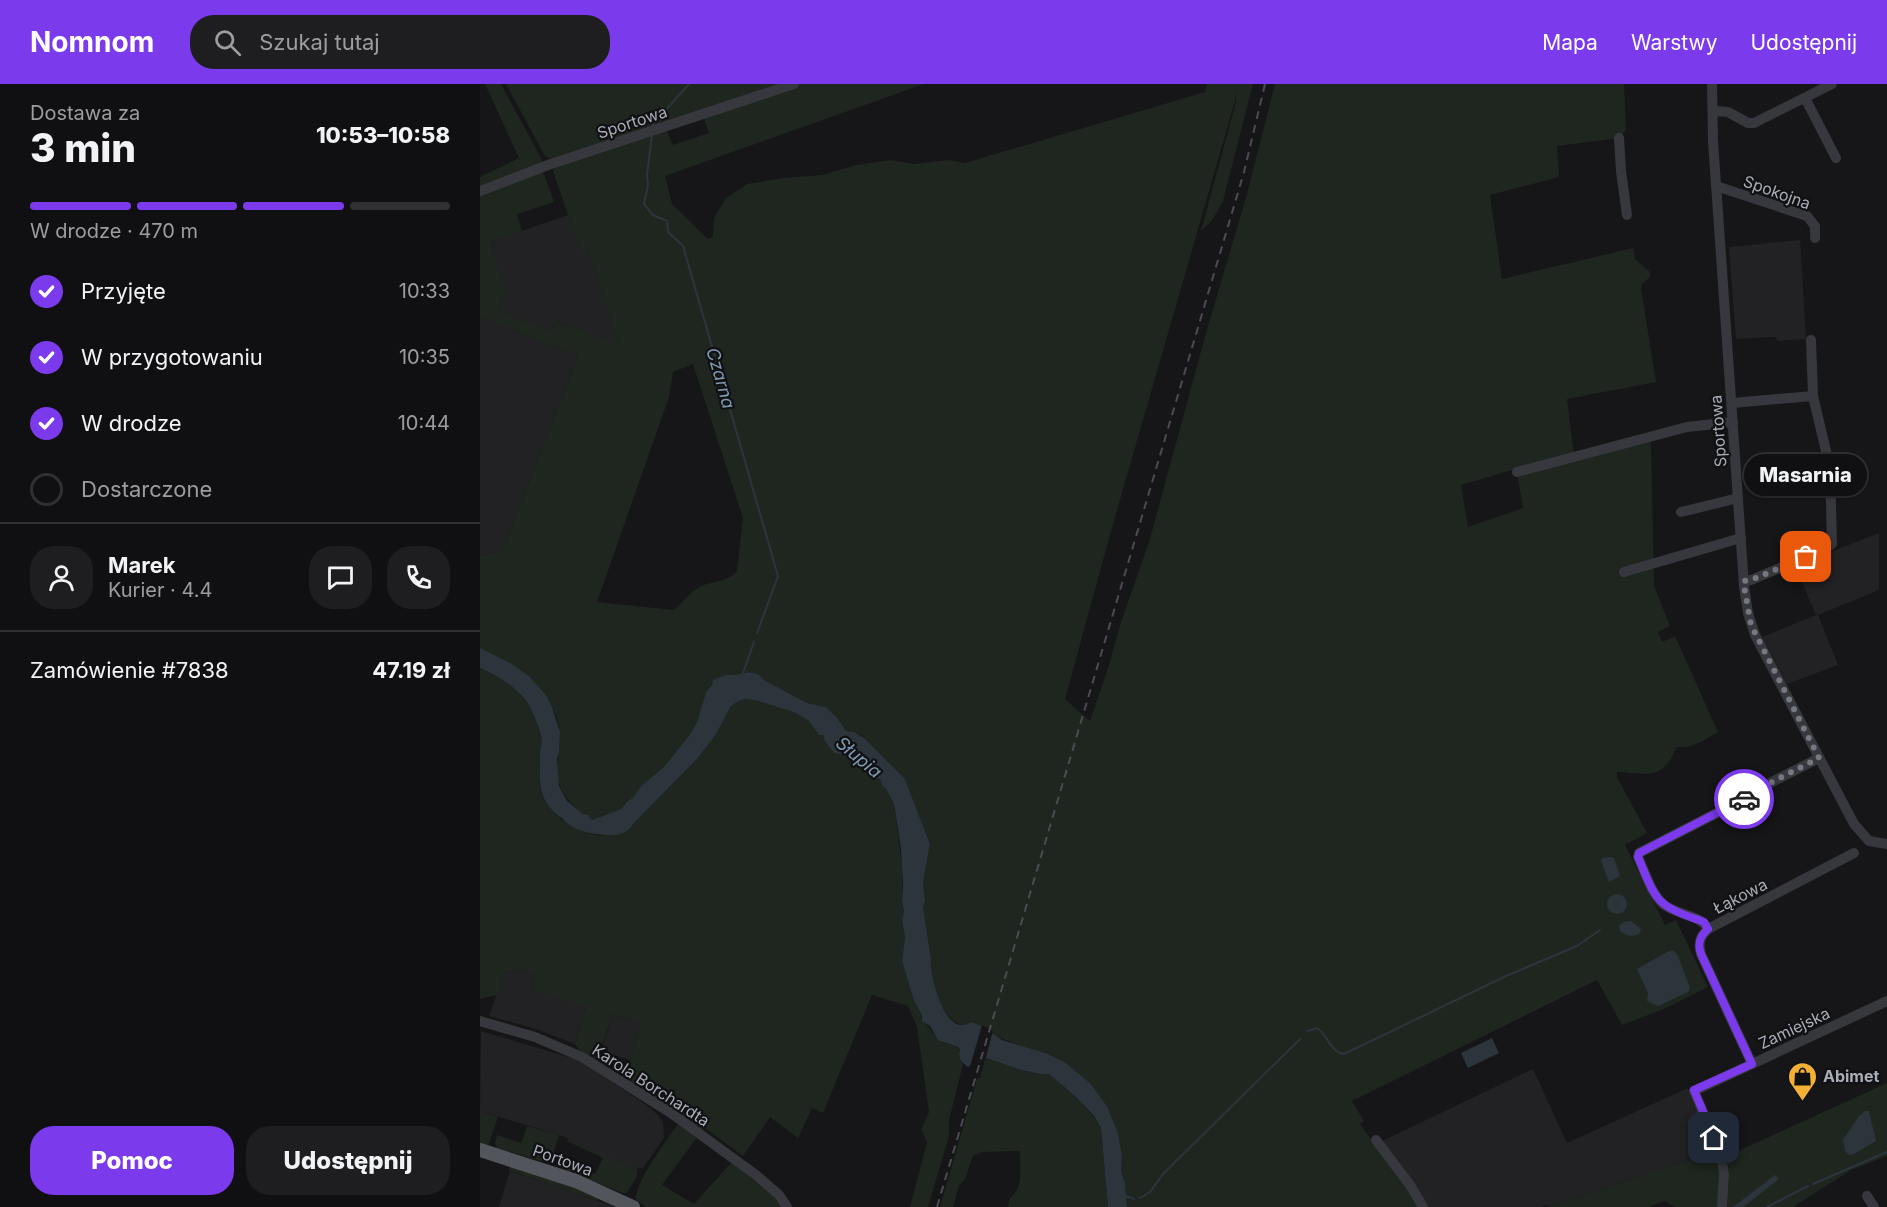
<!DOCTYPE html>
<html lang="pl">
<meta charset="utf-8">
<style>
:root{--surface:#101012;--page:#1e1e20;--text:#f1f3f6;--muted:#9c9d9f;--line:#303032;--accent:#7c3aed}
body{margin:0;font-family:Inter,sans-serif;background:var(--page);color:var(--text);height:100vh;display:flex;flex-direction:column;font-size:22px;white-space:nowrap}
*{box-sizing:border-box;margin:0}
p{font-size:20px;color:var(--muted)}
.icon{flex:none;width:33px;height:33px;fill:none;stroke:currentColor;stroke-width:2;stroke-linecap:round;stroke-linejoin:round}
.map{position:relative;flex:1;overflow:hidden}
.panel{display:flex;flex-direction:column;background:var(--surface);width:480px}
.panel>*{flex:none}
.pin{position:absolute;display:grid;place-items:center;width:51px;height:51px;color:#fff;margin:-26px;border-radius:12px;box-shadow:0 3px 9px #0006}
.courier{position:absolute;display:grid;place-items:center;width:60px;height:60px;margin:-30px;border:4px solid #7c3aed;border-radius:50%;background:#fff;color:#222;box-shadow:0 2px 8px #0007}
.bubble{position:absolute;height:42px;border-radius:21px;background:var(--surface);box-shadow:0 2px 4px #0004,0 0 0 2px var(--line);font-size:20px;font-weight:800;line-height:42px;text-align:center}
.headline em{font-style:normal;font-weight:800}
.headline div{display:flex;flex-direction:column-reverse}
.headline{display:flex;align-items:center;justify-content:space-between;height:102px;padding:0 30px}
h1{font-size:39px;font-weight:800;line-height:45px}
.bar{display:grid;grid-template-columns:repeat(4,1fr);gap:9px 6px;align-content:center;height:72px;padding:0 30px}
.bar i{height:8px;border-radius:4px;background:var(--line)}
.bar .on{background:var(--accent)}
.bar p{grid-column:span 4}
.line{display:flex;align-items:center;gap:15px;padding:0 30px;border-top:2px solid var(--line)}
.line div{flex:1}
.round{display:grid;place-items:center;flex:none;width:63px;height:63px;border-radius:24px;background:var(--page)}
ol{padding:0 30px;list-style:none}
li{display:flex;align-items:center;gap:18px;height:66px}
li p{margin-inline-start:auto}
li .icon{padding:6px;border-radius:50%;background:var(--accent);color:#fff;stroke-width:4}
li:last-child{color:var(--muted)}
li i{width:33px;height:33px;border:3px solid var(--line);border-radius:50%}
.primary-button{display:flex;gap:12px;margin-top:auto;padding:12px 30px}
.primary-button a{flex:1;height:69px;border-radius:24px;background:var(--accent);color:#fff;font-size:24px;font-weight:800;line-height:69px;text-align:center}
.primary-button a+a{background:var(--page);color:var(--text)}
header{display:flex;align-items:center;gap:36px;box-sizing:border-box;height:84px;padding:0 30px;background:var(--accent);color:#fff}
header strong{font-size:28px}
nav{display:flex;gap:33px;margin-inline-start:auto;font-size:21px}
.search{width:420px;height:54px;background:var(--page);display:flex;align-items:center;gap:15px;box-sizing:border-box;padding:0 21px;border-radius:24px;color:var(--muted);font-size:22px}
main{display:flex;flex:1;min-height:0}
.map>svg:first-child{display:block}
</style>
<header>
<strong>Nomnom</strong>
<div class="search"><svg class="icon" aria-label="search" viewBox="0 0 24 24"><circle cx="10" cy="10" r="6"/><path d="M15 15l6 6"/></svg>Szukaj tutaj</div>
<nav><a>Mapa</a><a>Warstwy</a><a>Udostępnij</a></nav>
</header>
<main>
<section class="panel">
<div class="headline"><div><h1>3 min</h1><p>Dostawa za</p></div><em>10:53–10:58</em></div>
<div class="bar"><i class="on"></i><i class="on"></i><i class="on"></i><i></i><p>W drodze · 470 m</p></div>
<ol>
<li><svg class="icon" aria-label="check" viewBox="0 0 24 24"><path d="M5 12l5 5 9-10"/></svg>Przyjęte<p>10:33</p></li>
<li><svg class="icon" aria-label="check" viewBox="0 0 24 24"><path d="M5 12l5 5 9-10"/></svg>W przygotowaniu<p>10:35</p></li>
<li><svg class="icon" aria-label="check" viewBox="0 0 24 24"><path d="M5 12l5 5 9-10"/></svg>W drodze<p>10:44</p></li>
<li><i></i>Dostarczone</li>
</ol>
<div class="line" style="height:108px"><a class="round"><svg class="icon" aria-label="person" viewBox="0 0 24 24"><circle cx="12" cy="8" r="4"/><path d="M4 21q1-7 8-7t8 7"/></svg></a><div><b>Marek</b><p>Kurier · 4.4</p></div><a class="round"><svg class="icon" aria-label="chat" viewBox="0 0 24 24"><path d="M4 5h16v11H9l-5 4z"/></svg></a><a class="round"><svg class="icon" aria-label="phone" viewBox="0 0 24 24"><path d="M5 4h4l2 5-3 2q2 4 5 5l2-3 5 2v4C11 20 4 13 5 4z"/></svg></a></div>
<div class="line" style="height:78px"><div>Zamówienie #7838</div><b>47.19 zł</b></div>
<div class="primary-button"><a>Pomoc</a><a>Udostępnij</a></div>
</section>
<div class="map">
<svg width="1407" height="1123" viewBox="0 0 1407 1123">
<rect width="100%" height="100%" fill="#161618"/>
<!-- built -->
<g fill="#222225">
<path d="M 88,131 L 108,165 L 140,261 L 77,238 L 73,247 L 18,227 L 10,158 Z"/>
<path d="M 1320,156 L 1326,255 L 1297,257 L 1296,253 L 1256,255 L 1249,163 Z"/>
<path d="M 0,233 L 98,272 L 22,467 L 0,472 Z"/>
<path d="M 1399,449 L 1399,506 L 1338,531 L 1358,581 L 1307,600 L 1282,553 L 1336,531 L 1315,482 Z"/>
<path d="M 25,887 L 55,888 L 51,905 L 106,922 L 95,960 L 56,945 L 9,932 Z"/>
<path d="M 133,931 L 160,938 L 150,976 L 121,967 Z"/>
<path d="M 1,947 L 98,976 L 165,1020 L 178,1031 L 183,1039 L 184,1054 L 163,1084 L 154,1085 L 82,1052 L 0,1027 Z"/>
<path d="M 1053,985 L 1087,1059 L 1208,1004 L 1237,1066 L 1069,1123 L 1065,1121 L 1062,1123 L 947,1123 L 900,1058 Z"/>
<path d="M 30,1087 L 130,1121 L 133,1123 L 19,1123 Z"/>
</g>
<!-- green -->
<g fill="#1e261f" fill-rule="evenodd">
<path d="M 5,0 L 21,0 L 62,76 L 61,79 L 0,104 L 0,93 L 39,74 Z"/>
<path d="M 26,0 L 300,0 L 72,76 L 65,72 Z"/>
<path d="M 321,0 L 444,0 L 185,92 L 192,120 L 228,155 L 233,153 L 234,134 L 246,114 L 267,100 L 303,94 L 343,91 L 376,81 L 411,76 L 433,80 L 469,76 L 485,79 L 725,8 L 727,0 L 773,0 L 743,117 L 733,135 L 721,147 L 756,18 L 756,4 L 755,17 L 633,440 L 585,615 L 610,637 L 629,581 L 641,538 L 669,458 L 726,249 L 767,110 L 795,0 L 1144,0 L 1146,46 L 1139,54 L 1077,62 L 1079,93 L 1010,111 L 1022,195 L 1153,164 L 1155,175 L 1170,188 L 1170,193 L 1162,200 L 1161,204 L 1176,298 L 1087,315 L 1094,372 L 1049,381 L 981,401 L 988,443 L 1043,424 L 1037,388 L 1171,357 L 1174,502 L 1190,542 L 1178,548 L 1182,558 L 1195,552 L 1238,648 C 1224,656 1213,665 1197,663 C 1193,668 1193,674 1188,679 C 1175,696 1155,688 1137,688 L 1137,693 L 1167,749 L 1145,761 L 1185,841 L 1196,836 L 1228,903 L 1184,925 L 1142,941 L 1117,896 L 872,1017 L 884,1037 L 880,1040 L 940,1123 L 647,1123 L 645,1099 L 641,1087 L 642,1071 L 638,1049 L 627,1022 L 610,999 L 586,979 L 566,969 L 542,962 L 487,942 C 462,941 449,895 451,875 L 443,823 L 445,817 L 443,799 L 450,760 L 425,695 L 384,654 L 379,650 L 366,647 L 346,623 L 327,619 L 284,596 L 278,590 L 269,588 L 255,591 L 246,591 L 232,601 L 226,608 L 217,638 L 211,649 L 184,683 L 161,702 L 153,715 L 148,717 L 141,725 L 112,736 C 48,695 98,667 71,621 C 61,604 47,589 29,579 C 20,573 9,570 0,564 L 0,472 L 22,467 L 98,272 L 0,233 L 0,112 L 60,88 L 64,90 L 74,118 L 37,130 L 42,147 L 10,158 L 26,207 L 18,227 L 73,247 L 77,238 L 139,260 L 108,165 L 103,167 L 99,163 L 73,87 L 76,81 L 186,45 L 193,61 L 229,49 L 223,32 ZM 213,280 L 263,434 L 257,487 C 247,499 233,496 220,503 C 210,508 203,518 194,526 L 117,518 L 189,313 L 193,288 Z"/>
<path d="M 0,584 C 19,592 40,604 50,623 C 54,633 61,647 62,658 C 63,662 60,663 60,667 C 60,678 59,692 60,703 C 63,728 95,747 116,751 C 119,752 122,751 125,751 C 136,752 147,750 153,740 L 217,675 L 235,652 L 251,622 L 259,617 L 266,615 L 278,617 L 316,629 L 330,637 L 339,651 L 342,651 L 365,671 L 369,671 C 373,678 379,680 384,686 L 387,687 L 391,691 L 401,696 L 414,720 L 422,782 L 422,817 L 424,827 L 422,836 L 425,853 L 422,877 L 434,917 L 442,931 L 441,935 C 450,943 454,953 465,959 C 469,961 475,960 478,964 C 481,967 480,974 481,978 L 483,980 L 469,1036 L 469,1052 L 448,1123 L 430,1123 L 447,1058 L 441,1046 L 449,1028 L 437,943 L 428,922 L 392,911 L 343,1029 L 332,1024 L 318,1054 L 290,1033 L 263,1072 L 225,1044 L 221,1049 L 142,992 L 150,976 L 160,938 L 133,931 L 117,975 L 100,967 L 95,960 L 106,923 L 51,905 L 55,888 L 25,887 L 18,911 L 0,915 Z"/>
<path d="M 505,974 L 541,986 L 561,990 L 569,990 L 596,1013 L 614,1033 L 621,1044 L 628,1123 L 528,1123 L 530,1114 C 545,1103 539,1082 540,1067 L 502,1068 L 493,1072 L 485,1095 L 479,1101 L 473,1123 L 460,1123 L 497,995 L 500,994 Z"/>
<path d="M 1407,999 L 1407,1072 L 1371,1086 L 1313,1123 L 1247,1123 L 1249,1087 L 1247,1072 Z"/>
<path d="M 0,1027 L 18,1033 L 8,1062 L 0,1060 Z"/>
<path d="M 199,1038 L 218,1052 L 182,1101 L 214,1120 L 251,1079 C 268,1092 289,1104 301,1123 L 166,1123 L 156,1116 C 154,1098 189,1054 199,1038 Z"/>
<path d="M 47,1042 L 79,1051 L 71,1077 L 68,1079 L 17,1064 L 15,1060 L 17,1051 L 41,1059 Z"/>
<path d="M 88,1055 L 157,1085 L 157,1092 L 147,1109 L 143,1109 L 82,1085 L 79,1082 L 78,1072 L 81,1069 L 80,1073 L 115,1090 L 123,1074 L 87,1057 L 84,1063 Z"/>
<path d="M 1237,1066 L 1240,1101 L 1240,1123 L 1195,1123 L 1185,1117 L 1168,1123 L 1069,1123 Z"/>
<path d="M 31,1082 L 101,1104 L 118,1114 L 118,1117 L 28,1086 Z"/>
</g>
<!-- water -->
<g fill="#2c353c">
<path d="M 0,564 L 32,580 L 50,593 L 66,611 L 72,623 L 80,648 L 79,669 L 77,675 L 79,702 L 87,717 L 103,730 L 108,731 L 112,736 L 141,725 L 148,717 L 153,714 L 161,702 L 184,683 L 211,649 L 217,638 L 226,608 L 232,601 L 233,596 L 246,591 L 255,591 L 269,588 L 278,590 L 284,596 L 327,619 L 346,623 L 357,634 L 366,647 L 374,648 L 384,654 L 425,695 L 450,760 L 443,799 L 445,817 L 443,823 L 451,875 C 449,892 466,956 491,938 L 501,942 L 522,956 L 566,969 L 586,979 L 610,999 L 627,1022 L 638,1049 L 642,1071 L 641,1087 L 645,1099 L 647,1123 L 628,1123 L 621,1044 L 614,1032 L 596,1013 L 569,990 L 561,990 L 541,986 L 506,974 L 488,983 C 481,978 478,975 480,966 L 478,963 L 458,956 L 450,942 L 442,937 L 442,931 L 434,917 L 422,877 L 425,853 L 422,836 L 424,827 L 422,817 L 423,801 L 421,765 L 414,720 L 406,705 L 402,701 L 401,696 C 393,692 384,682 377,681 L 369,671 L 354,669 L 345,657 L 343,651 L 339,651 L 329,637 L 316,629 L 278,617 L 266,615 L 259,617 L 251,622 L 235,652 L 217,675 L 153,740 C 148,750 136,752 126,751 C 113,750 97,748 87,739 C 83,736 85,736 80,733 C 55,715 60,693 60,667 C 60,666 62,659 62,658 C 62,649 54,632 50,623 C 40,605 19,592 0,584 Z"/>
<path d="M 1130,773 L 1134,774 L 1140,792 L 1129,798 L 1121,777 L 1122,774 Z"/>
<circle cx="1137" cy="820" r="10"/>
<path d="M 1151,837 L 1161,845 L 1159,850 C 1152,853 1146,852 1140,847 L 1139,841 L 1145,838 Z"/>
<path d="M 1193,866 L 1198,872 L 1210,904 L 1208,908 L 1178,922 L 1167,917 L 1168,909 L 1157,885 L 1187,868 Z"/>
<path d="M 1012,954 L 1019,969 L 988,984 L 981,969 Z"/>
<path d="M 1385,1027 L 1389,1027 L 1396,1057 L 1374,1070 L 1369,1071 L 1365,1067 L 1363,1056 L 1379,1032 Z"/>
<path d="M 1295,1091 L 1299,1095 L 1267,1120 L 1263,1123 L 1253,1123 Z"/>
</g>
<!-- pier -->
<path fill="#161618" d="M 502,941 L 513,947 L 506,973 L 504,978 L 489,986 Z"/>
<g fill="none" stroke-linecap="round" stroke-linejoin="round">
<!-- stream -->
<g stroke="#2c353c" stroke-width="2">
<path d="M 172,41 L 209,0"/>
<path d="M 172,52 L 167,90 L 168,101 L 164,120 L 173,131 L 187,137 L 188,148 L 203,162 L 298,492 L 277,549"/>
<path d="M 262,592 L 274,558"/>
<path d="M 828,947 L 837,944 C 848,951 850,968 864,970 L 1026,892 L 1097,862 L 1120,846"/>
<path d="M 1333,1100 L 1407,1068"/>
<path d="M 645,1112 L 654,1115"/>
<path d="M 660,1114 L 670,1108 L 683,1090 L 820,955"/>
<path d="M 1287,1123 L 1328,1102"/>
</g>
<!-- minor -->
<g stroke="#37383d" stroke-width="10">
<path d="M 1232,0 L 1233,57 L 1264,502 L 1268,529 L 1275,551 L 1374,740 L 1389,757 L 1407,760"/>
<path d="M 1325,14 L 1356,74"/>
<path d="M 1233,27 L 1248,28 L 1268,39 L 1274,39 L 1352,0"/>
<path d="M 1139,54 L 1141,87 L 1147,131"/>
<path d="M 1236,102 L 1327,132 L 1335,142 L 1335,154"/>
<path d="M 0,107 L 68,81 L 314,0"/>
<path d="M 1252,319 L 1333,312"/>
<path d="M 1037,388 L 1207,343 L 1253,338"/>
<path d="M 1201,428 L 1258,414"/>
<path d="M 1144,488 L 1261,454"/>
<path d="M 1264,497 L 1271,496 L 1345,465 L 1352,460 L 1350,384 L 1333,312 L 1331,256"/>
<path d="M 1228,845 C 1220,830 1196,831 1183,820 C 1171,809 1165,788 1158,773 L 1159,769 L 1270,712 L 1288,700 L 1339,674"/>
<path d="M 0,937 L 55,953 L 102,973 L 191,1029 L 276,1091 L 299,1111 L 307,1123"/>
<path d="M 1272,980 L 1221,870 C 1218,859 1220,852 1228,845 L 1374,769"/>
<path d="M 896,1056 L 930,1101 L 943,1123"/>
<path d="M 1387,1112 L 1394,1123"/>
<path d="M 1242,1123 L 1244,1090 L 1241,1070 L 1214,1007 L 1407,917"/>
</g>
<!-- major -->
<path stroke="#53555c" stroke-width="14" d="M 0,1066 L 96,1097 L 153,1123"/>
<!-- rail -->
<path stroke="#4a4c52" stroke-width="2" stroke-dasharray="8 6" stroke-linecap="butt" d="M 457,1123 L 749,139 L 764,88 L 785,0"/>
</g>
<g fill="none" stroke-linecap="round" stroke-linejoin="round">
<!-- done -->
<path stroke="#757880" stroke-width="6" stroke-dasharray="0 10.8" d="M 1264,715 L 1288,700 L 1339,674 L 1271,541 L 1264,502 L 1264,497 L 1271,496 L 1326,473"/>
<!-- route -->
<path stroke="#7c3aed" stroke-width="8" d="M 1234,1054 L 1214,1006 L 1272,980 L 1221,870 C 1217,859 1220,852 1228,845 L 1224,838 C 1211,833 1195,829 1184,820 C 1171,810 1165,788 1158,773 L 1159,769 L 1264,715"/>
</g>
<!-- icons -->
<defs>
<symbol id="shop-pin" viewBox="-11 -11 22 30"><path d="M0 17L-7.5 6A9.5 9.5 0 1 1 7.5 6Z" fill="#f2b134" stroke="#111113"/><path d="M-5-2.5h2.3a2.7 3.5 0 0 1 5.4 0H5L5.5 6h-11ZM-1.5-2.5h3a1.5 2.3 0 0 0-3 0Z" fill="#111"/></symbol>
</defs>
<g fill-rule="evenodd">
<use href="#shop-pin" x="1306" y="976" width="33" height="45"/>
</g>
<g text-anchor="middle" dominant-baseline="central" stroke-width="4.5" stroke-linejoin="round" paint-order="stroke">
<!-- street labels -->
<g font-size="16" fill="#a8adb8" stroke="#111113">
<text transform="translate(152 38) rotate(-18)">Sportowa</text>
<text transform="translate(1297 108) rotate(20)">Spokojna</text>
<text transform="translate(1238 347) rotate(-94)">Sportowa</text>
<text transform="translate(1260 812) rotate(-27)">Łąkowa</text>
<text transform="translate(1314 944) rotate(-25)">Zamiejska</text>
<text transform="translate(171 1001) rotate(33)">Karola Borchardta</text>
<text transform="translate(83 1076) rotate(20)">Portowa</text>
</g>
<!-- poi labels -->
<g font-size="16" font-weight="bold" fill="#a8adb8" stroke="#111113" text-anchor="start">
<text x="1343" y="992">Abimet</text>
</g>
<!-- water labels -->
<g font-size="18" font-style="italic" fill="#7f9bb3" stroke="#111113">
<text transform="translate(241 294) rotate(74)">Czarna</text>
<text transform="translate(379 673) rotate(40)">Słupia</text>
</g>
</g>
</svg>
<div class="pin" style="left:1326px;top:473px;background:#ea580c"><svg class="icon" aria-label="bag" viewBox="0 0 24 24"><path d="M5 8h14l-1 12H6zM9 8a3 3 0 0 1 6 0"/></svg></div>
<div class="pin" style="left:1234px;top:1054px;background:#1f2937"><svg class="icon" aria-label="home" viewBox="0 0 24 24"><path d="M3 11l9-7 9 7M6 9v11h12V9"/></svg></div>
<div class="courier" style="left:1264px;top:715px"><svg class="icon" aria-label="car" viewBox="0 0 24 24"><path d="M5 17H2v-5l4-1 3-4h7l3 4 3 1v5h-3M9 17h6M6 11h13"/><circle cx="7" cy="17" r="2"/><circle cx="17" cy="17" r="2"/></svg></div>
<div class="bubble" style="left:1264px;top:370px;width:123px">Masarnia</div>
</div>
</main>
